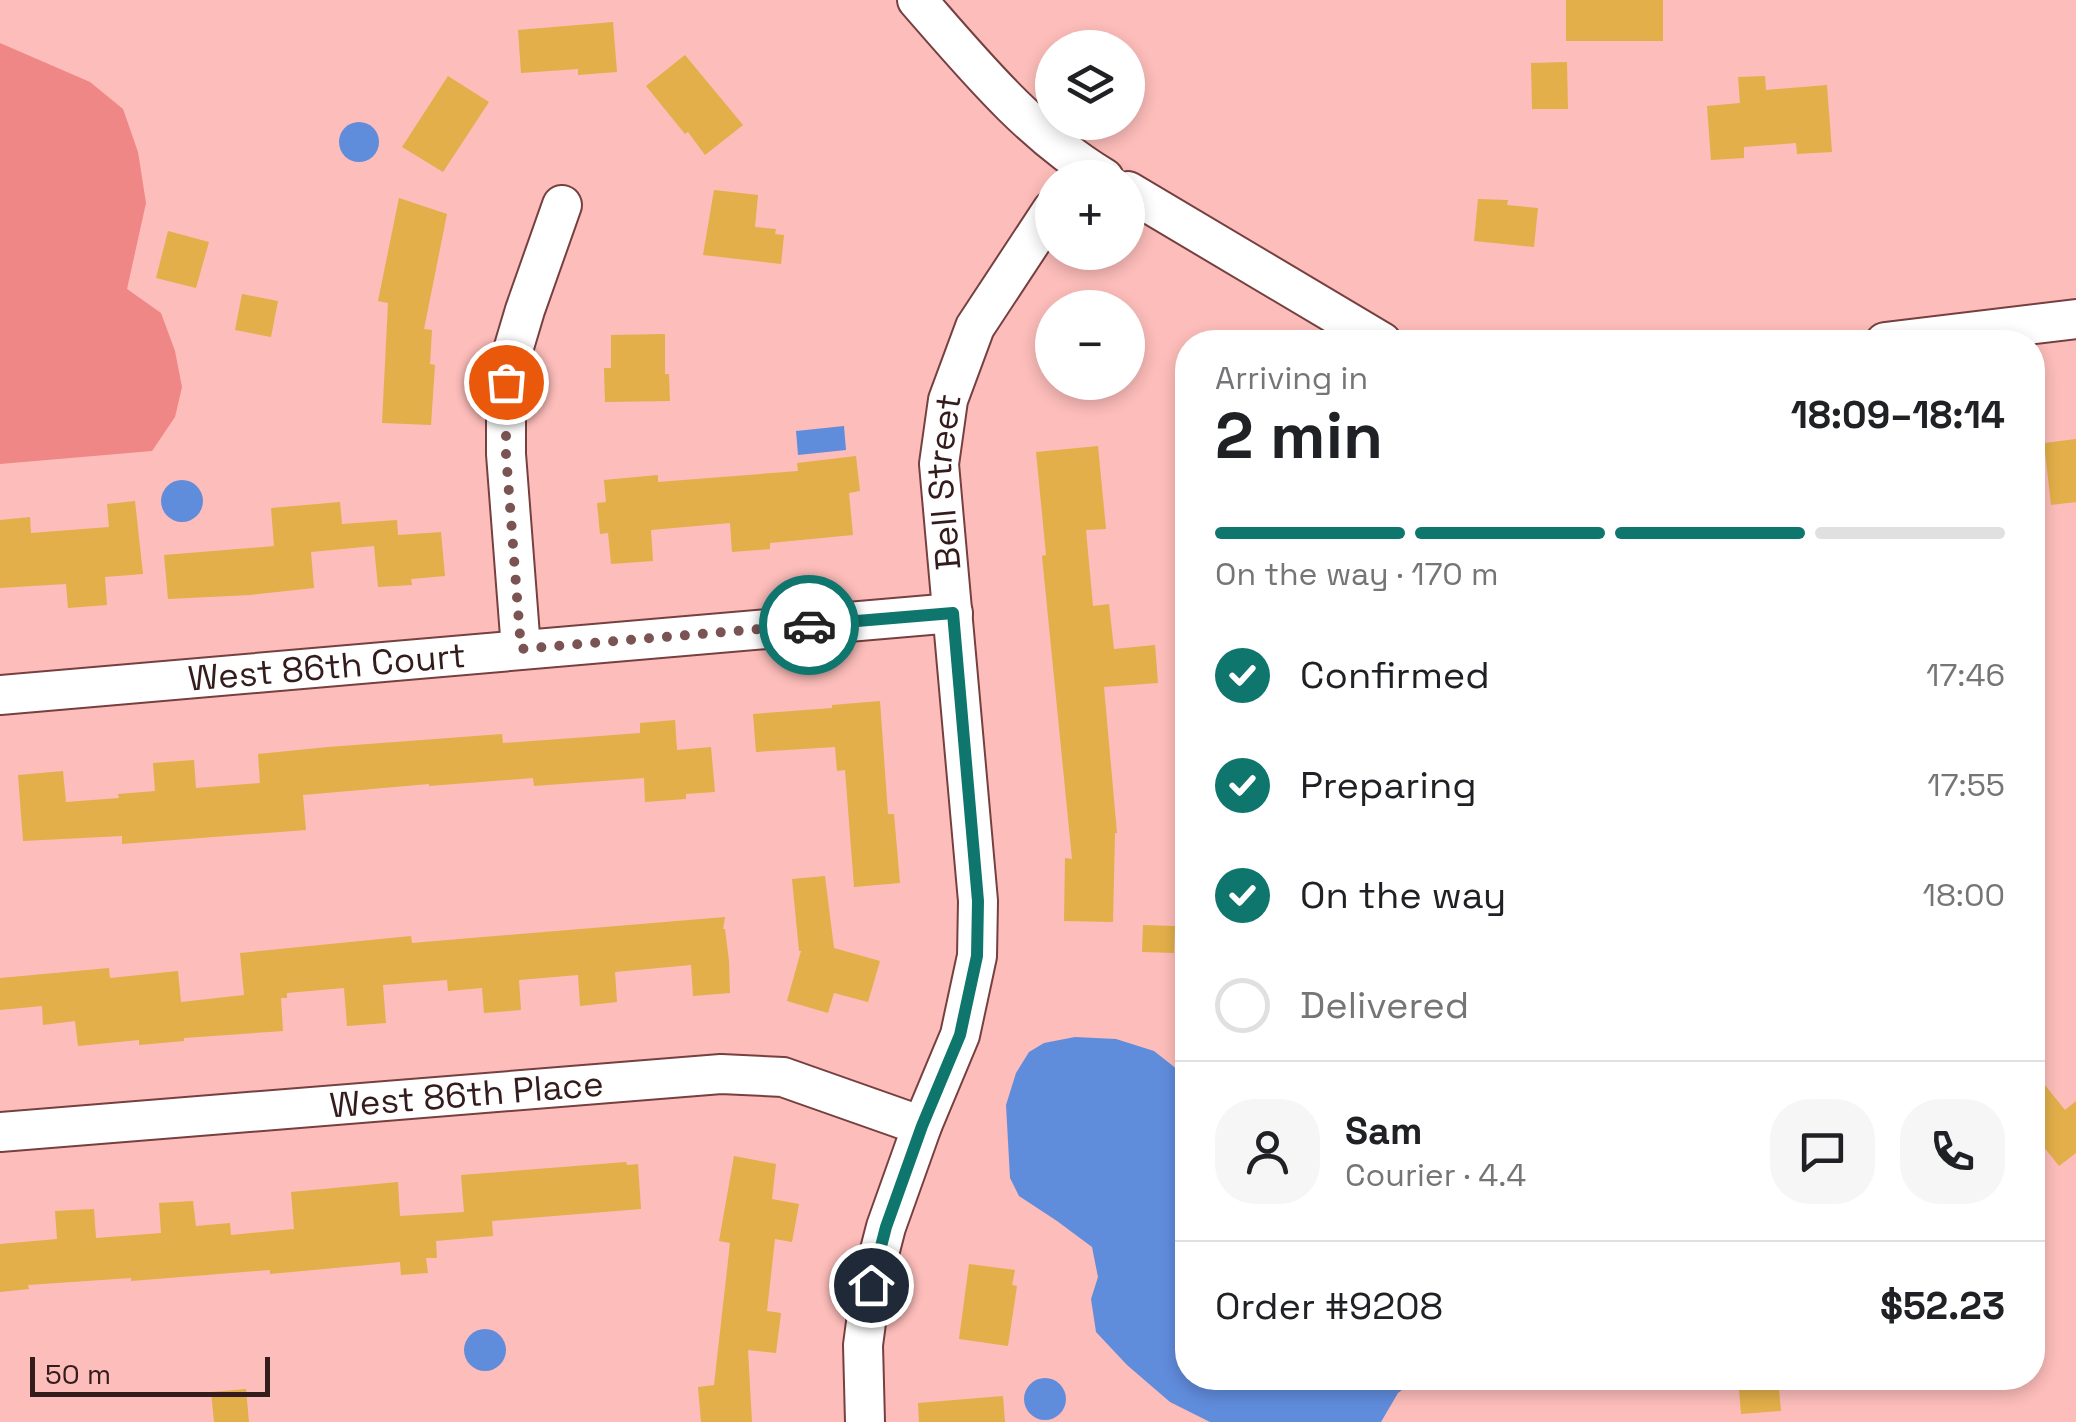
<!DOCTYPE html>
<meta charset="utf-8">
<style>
:root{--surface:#fff;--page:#f6f6f6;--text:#202124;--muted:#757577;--line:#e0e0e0;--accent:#0f766e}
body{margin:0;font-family:"Space Grotesk",sans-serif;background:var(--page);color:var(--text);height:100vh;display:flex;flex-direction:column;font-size:38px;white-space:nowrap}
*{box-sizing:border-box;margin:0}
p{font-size:32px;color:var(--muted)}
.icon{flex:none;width:55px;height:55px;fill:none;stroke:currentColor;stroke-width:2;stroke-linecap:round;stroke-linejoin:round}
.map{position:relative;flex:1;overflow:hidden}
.details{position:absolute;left:1175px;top:330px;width:870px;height:1060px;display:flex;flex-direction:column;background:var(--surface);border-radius:40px;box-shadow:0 5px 15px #0003}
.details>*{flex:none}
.buttons{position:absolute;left:1035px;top:30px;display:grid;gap:20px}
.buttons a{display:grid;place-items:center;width:110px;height:110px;border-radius:50%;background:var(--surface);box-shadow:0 5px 15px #0003;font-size:50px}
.scale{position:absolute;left:30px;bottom:25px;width:240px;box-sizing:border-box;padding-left:10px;border:5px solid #341c1c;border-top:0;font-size:28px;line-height:35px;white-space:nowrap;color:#341c1c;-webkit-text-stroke:8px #fdbdba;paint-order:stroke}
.pin{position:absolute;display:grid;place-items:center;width:85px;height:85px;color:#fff;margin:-42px;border:5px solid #fff;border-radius:50%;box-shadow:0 2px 10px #0007}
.courier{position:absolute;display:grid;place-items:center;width:100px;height:100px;margin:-50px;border:8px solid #0f766e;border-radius:50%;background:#fff;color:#222;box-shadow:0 2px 12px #0007}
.headline em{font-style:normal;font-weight:800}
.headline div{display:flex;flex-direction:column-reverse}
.headline{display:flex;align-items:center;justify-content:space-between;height:170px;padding:0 40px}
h1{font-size:65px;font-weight:800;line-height:75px}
.bar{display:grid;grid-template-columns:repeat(4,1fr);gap:15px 10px;align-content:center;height:120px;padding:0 40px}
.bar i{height:12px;border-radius:8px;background:var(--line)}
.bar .selected{background:var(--accent)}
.bar p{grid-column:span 4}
.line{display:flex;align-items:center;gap:25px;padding:0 40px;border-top:2px solid var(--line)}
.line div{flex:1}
.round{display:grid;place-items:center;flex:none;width:105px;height:105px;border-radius:40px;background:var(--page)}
ol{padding:0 40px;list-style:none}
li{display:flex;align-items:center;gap:30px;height:110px}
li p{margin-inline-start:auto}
li .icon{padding:10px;border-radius:50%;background:var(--accent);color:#fff;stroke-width:4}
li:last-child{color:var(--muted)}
li i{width:55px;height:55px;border:5px solid var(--line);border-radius:50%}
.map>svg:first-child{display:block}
</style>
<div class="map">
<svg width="2076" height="1422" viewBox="0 0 2076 1422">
<rect width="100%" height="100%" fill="#fdbdba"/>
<!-- green -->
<path fill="#ee8785" d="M 0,43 L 90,82 L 123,109 L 138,152 L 146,203 L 127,289 L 161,313 L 175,351 L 182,387 L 175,417 L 152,451 L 0,464 Z"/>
<!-- water -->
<g fill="#608cdc">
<circle cx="359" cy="142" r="20"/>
<path d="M 844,426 L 846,450 L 798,455 L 796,431 Z"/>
<circle cx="182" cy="501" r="21"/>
<path d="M 1075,1037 L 1116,1039 L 1154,1051 L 1187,1077 L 1188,1378 L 1418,1378 L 1398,1393 L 1381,1422 L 1210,1422 L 1170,1402 L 1127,1365 L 1096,1332 L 1091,1299 L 1098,1277 L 1092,1247 L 1057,1221 L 1019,1196 L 1010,1178 L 1006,1105 L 1016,1073 L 1029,1052 L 1044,1043 Z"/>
<circle cx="485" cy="1350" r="21"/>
<circle cx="1045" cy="1399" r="21"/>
</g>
<!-- building -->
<g fill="#e2af4a">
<rect x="1566" y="0" width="97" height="41"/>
<path d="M 613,22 L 617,72 L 578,75 L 578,69 L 521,73 L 518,30 Z"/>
<path d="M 685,55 L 743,125 L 705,155 L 688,132 L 685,134 L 646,86 Z"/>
<path d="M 1567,62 L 1568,109 L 1532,109 L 1531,63 Z"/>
<path d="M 448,76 L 489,102 L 443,172 L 402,147 Z"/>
<path d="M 1765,76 L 1766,90 L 1827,85 L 1832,152 L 1797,154 L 1796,143 L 1744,147 L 1744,158 L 1711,160 L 1707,106 L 1740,103 L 1738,77 Z"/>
<path d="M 714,190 L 758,195 L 755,227 L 776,229 L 775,234 L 784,235 L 781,264 L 703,255 Z"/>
<path d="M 399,198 L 447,214 L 424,329 L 432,330 L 430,364 L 435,365 L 431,425 L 382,423 L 388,303 L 378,301 Z"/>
<path d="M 1478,199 L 1508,200 L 1507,205 L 1538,208 L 1534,247 L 1474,241 Z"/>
<path d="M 168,231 L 209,242 L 196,288 L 156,278 Z"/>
<path d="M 242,294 L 278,301 L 271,337 L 235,330 Z"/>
<path d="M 665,334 L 665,374 L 669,374 L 670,401 L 605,402 L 604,368 L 611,368 L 611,335 Z"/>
<path d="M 2076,439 L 2076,502 L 2051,505 L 2044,443 Z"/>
<path d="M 1098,446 L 1106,529 L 1086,530 L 1093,606 L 1109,604 L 1114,649 L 1155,645 L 1158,683 L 1104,687 L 1117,833 L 1115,833 L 1113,922 L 1064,921 L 1065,858 L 1072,859 L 1042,556 L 1046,555 L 1036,452 Z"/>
<path d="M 856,456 L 860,491 L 849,493 L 853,535 L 770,543 L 770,549 L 732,552 L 730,523 L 651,530 L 653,561 L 611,564 L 608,533 L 600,534 L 597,503 L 606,502 L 604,480 L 658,475 L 658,482 L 798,471 L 797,463 Z"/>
<path d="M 135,501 L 143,574 L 105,577 L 107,605 L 68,608 L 66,584 L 0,588 L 0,520 L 30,517 L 31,533 L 109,527 L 107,504 Z"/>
<path d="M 340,502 L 342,524 L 397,520 L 398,535 L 441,532 L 445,576 L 411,579 L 412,585 L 378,587 L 374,546 L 311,552 L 314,588 L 250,595 L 168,599 L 164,555 L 274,546 L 271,508 Z"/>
<path d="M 880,701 L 888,814 L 894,814 L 900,883 L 854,887 L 845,770 L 837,771 L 835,747 L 756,752 L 753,714 L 832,708 L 832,705 Z"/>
<path d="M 675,720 L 677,750 L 711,747 L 715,792 L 686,794 L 686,799 L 645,802 L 644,778 L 534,786 L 533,778 L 429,786 L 429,784 L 303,795 L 306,830 L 122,844 L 122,836 L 23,841 L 18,775 L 63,771 L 66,802 L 119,798 L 118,794 L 155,791 L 153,763 L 194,760 L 196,788 L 260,783 L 258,754 L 328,747 L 502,734 L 503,743 L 587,737 L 640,733 L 640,723 Z"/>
<path d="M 825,876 L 834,948 L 880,961 L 868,1002 L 834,993 L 828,1013 L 787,1001 L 801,951 L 799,951 L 792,879 Z"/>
<path d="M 725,917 L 723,929 L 725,929 L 729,961 L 730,993 L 693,996 L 691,965 L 615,972 L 617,1002 L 580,1006 L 578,975 L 519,980 L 521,1010 L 484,1013 L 482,988 L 448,991 L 447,980 L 383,985 L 386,1023 L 347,1026 L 344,988 L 287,993 L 287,998 L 281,998 L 283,1031 L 184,1038 L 184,1041 L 139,1045 L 139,1040 L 78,1046 L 75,1021 L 43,1025 L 42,1006 L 0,1010 L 0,978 L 109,968 L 110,978 L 178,971 L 181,1002 L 244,995 L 240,953 L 411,936 L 412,943 Z"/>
<path d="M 1143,925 L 1175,926 L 1174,953 L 1142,952 Z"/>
<path d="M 2032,1069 L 2065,1110 L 2076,1101 L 2076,1153 L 2059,1166 L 2032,1132 Z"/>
<path d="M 734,1156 L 776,1164 L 772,1199 L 799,1204 L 792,1242 L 775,1239 L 767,1311 L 781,1313 L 776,1353 L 748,1350 L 752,1422 L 701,1422 L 698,1387 L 714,1385 L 730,1243 L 719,1241 Z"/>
<path d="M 626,1162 L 627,1165 L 638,1164 L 641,1209 L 492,1221 L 493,1236 L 436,1241 L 437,1258 L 426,1258 L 428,1273 L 401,1275 L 400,1262 L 270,1274 L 270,1270 L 131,1281 L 131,1278 L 28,1285 L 29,1289 L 0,1292 L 0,1244 L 57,1239 L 55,1211 L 94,1209 L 96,1238 L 161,1233 L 159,1203 L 193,1201 L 196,1226 L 230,1223 L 231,1235 L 294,1229 L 291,1192 L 398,1182 L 400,1216 L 464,1212 L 461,1175 Z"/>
<path d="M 969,1264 L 1015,1270 L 1012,1285 L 1017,1286 L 1008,1346 L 959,1339 Z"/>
<path d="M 1738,1378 L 1778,1378 L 1781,1411 L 1741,1414 Z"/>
<path d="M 246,1389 L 249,1422 L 214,1422 L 211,1392 Z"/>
<path d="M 1003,1396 L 1005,1422 L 919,1422 L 918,1403 Z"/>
</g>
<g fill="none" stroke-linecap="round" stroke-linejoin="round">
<defs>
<g id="minor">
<path d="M 917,0 C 973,64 1030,134 1104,178"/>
<path d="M 1128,191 L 1382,342"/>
<path d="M 1885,342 L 2076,319"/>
<path d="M 521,649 L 506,454 L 506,382 L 511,357 L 525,310 L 562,205"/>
<path id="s1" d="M 0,695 L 953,613"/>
<path id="s2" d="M 0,1132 L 721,1074 L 783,1077 L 922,1126"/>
<path id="s3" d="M 865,1422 L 863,1345 L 871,1285 L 886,1227 L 922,1126 L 960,1035 L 977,956 L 978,901 L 939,464 L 948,400 L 975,327 L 1052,210"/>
</g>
</defs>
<!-- minor casing -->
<use href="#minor" stroke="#75403f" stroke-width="42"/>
<!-- minor -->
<use href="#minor" stroke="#fff" stroke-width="38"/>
</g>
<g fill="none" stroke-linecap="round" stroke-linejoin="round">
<!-- done -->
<path stroke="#7a5453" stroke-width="10" stroke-dasharray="0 18" d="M 506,382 L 506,454 L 521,649 L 809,625"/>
<!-- route -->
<path stroke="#0f766e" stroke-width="12" d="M 809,625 L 953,613 L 978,901 L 977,956 L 960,1035 L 922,1126 L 886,1227 L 871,1285"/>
</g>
<g text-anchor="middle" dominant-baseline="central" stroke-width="10" stroke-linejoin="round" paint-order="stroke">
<!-- street labels -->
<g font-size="35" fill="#341c1c" stroke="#fdbdba">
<text stroke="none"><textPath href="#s3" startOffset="960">Bell Street</textPath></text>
<text stroke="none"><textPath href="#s1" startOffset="328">West 86th Court</textPath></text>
<text stroke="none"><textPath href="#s2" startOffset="468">West 86th Place</textPath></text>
</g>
</g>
</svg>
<div class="buttons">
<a><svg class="icon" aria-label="layers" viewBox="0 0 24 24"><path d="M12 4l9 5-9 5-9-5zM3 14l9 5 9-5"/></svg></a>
<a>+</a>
<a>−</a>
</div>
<div class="scale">50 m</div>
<div class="pin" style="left:506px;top:382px;background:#ea580c"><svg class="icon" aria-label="bag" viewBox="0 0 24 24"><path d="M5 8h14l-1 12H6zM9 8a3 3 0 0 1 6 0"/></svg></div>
<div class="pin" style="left:871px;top:1285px;background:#1f2937"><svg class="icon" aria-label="home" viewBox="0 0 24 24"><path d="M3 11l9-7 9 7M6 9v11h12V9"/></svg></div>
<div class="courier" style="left:809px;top:625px"><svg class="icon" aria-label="car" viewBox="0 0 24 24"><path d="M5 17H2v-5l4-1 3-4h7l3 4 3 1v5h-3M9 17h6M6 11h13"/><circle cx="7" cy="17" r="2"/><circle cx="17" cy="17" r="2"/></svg></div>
<section class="details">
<div class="headline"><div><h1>2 min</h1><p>Arriving in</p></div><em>18:09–18:14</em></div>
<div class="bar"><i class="selected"></i><i class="selected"></i><i class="selected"></i><i></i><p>On the way · 170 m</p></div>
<ol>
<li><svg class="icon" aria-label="check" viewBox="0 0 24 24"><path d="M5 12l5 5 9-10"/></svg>Confirmed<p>17:46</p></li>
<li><svg class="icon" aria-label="check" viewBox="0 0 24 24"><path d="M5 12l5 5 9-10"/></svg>Preparing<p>17:55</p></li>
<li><svg class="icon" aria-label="check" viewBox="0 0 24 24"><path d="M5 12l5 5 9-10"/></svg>On the way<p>18:00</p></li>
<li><i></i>Delivered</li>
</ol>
<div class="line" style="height:180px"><a class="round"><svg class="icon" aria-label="person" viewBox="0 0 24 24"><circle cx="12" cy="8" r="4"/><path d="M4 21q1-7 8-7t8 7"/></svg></a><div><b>Sam</b><p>Courier · 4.4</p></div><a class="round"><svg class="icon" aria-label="chat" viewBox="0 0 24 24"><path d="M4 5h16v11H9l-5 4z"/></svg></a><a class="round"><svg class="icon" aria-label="phone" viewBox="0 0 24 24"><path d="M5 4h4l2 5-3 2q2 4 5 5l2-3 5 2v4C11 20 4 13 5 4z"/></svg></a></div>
<div class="line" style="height:130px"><div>Order #9208</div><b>$52.23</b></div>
</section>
</div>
